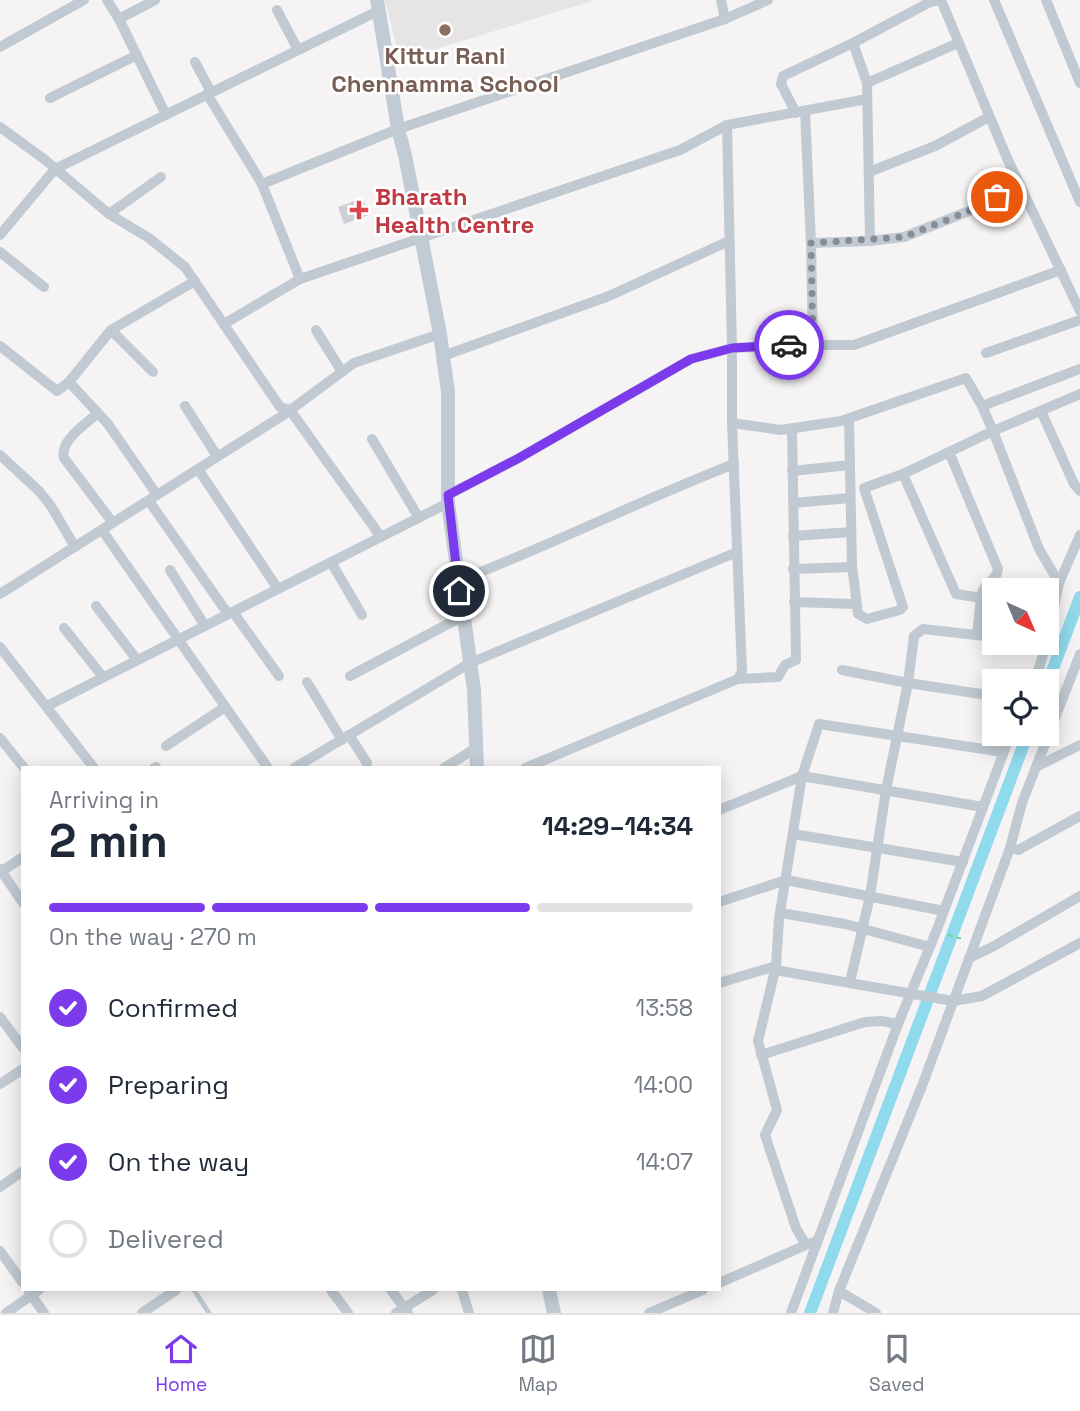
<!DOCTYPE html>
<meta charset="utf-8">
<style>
:root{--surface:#fff;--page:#f2f2f3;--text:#1f2937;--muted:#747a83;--line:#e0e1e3;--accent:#7c3aed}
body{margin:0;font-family:"Space Grotesk",sans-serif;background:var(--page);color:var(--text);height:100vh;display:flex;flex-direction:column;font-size:26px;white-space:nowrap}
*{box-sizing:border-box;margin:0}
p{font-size:23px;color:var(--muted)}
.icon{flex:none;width:38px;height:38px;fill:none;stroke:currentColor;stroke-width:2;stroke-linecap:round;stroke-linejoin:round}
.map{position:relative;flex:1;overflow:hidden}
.panel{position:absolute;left:21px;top:766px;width:700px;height:525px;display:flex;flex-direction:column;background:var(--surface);border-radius:0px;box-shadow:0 4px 18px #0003}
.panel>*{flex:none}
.needle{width:46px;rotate:136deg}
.controls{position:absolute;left:982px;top:578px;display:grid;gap:14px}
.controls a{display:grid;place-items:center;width:77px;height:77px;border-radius:0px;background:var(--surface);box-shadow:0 4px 18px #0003;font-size:35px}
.pin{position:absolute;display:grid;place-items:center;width:60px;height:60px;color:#fff;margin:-30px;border:4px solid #fff;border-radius:50%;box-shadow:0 2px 7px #0007}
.courier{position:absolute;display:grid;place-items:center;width:70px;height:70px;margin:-35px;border:5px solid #7c3aed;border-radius:50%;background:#fff;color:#222;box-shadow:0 2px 9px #0007}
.summary em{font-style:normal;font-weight:700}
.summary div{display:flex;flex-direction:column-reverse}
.summary{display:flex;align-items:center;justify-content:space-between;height:119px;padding:0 28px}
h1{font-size:46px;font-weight:700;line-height:52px}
.bar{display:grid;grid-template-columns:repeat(4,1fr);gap:10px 7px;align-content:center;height:84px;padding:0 28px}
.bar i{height:9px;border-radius:5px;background:var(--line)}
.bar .active{background:var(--accent)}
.bar p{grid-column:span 4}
ol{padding:0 28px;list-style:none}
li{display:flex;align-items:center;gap:21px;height:77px}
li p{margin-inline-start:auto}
li .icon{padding:7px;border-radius:50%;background:var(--accent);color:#fff;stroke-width:4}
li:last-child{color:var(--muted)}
li i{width:38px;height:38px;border:4px solid var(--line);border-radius:50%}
.menu{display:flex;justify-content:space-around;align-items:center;height:98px;border-top:2px solid var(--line);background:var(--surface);font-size:19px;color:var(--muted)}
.menu a{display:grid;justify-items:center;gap:4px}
.menu .active{color:var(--accent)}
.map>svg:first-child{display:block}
</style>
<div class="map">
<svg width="1080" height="1313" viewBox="0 0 1080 1313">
<rect width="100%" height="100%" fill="#f5f3f3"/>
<!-- education -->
<path fill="#e6e4e5" d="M 385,0 L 595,0 L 400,60 Z"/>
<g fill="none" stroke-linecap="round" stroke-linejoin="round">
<!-- canal -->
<g stroke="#90daee" stroke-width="12">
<path d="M 1046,687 L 1080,597"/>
<path d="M 810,1313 L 1028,733"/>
</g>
</g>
<!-- building -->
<path fill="#cdcfd5" d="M 363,198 L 369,215 L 344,224 L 338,207 Z"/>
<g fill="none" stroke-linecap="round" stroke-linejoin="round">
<!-- path -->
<path stroke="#7ad0a6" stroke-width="2" stroke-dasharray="5 3.5" stroke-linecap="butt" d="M 948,935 L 963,939"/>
<!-- service -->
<path stroke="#c1cad2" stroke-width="5" d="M 194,1290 L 209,1313"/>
<!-- minor -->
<g stroke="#c1cad2" stroke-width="10">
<path d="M 107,0 L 119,19 L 155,0"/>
<path d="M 721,0 L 725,19"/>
<path d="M 939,0 L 930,2 L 853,43 L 867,83 L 958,43"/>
<path d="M 941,0 L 1007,158 L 1080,311"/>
<path d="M 994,0 L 1080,202"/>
<path d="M 1046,0 L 1080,83"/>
<path d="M 277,10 L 298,50"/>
<path d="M 119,19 L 166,115"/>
<path d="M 0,47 L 84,0"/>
<path d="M 195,62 L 211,92"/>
<path d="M 867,83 L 870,241 L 904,237 L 974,209 L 1020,185"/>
<path d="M 207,94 L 262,184 L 300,279"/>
<path d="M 50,98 L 137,55"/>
<path d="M 867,99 L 727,125 L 732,348 L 795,345 L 854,345 L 1061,270"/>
<path d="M 805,111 L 811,243"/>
<path d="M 796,113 L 781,84 L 783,76 L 853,43"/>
<path d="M 0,127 L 44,159 L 109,214 L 149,238 L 185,267 L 280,407 L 290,410 L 381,537"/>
<path d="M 869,172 L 935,146 L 989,117"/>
<path d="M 262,184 L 398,129 L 725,19 L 768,0"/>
<path d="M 109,214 L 161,177"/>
<path d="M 0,235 L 55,169 L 378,11"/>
<path d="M 0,252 L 44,287"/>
<path d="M 224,324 L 300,279 L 680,150 L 727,125"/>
<path d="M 111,330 L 153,372"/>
<path d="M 316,330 L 342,372"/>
<path d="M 813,345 L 811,243 L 870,241"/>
<path d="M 0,346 L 57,391 L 69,382 L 108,424 L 157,495"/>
<path d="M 986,353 L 1080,320"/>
<path d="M 443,356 L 609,296 L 729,241"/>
<path d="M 69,382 L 111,330 L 195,281"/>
<path d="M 185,406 L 217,456"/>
<path d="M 1041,411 L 1074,484 L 1080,491"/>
<path d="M 98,413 C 86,424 59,441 64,458 L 113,523"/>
<path d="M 849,420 L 852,565 L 858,614 L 867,619 L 900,610 L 903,607 L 864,488 L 903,474"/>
<path d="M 372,439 L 419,518"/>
<path d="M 949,452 L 998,569 C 997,582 982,582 981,598 L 956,594 L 903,474 L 993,431 L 982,406"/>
<path d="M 0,455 L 39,491 L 51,506 L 75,547"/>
<path d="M 198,469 L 278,589"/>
<path d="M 792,471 L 850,465"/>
<path d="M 448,495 L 519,458 L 691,359 L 732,348 L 732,423 L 781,430 L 841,421 L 966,378 L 982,406 L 1080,369"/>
<path d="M 149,501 L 228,614"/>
<path d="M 793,503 L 850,498"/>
<path d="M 102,530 L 268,768"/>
<path d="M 793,536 L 851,532"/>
<path d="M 331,562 L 362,615"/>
<path d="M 793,569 L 852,567"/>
<path d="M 170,570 L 205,626"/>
<path d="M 458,581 C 552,545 641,500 734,464"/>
<path d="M 1059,583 L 1039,549 L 993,431 L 1080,394"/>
<path d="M 0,594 L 285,414 L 354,363 L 440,334"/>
<path d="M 794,602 L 856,604"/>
<path d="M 96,606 L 137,660"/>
<path d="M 233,612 L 279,676"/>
<path d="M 64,628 L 103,677"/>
<path d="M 977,634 L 981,598 L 994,600"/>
<path d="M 1028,642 L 1046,645"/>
<path d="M 0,647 L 94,768"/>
<path d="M 842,670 L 908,683 L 994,696"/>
<path d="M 350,676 L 463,616"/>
<path d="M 738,679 L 778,677 L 785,665 L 796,660 L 792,428"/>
<path d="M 1035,681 L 1046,645 L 1059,583 L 1080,535"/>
<path d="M 307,682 L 342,740"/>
<path d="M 47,706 L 448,503"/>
<path d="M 349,735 L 367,763"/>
<path d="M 0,738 L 24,768"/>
<path d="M 166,746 L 225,707"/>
<path d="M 1036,767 L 1080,745"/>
<path d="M 154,768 L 156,767"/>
<path d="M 294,768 L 470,663 L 737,552"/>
<path d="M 444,768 L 476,748"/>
<path d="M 525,768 L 738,679 L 742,671 L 732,423"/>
<path d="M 719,810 L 802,776 L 983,807"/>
<path d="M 793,834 L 963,862"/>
<path d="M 1010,848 L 1018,850 L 1080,816"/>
<path d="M 0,869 L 23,903"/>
<path d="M 2,871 L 23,857"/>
<path d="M 719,902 L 786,880 L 944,911"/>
<path d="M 781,913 L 845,924 L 930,947"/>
<path d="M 969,958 L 994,946 L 1080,896"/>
<path d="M 775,970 L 953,1001 L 982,996 L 1080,943"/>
<path d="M 850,982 L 870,896 L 886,790 L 908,683 L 914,636 L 923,629 L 994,637"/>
<path d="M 719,983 L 776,966"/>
<path d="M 0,1017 L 23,1048"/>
<path d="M 761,1055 L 865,1022 L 881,1021 L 898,1024"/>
<path d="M 0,1084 L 23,1069"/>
<path d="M 0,1187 L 23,1171"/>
<path d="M 817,1241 L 806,1245 L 796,1228 L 765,1135 L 777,1110 L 758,1041 L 776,966 L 779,919 L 802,776 L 819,724 L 1003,752"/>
<path d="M 0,1251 L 23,1283"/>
<path d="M 719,1283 L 806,1245"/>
<path d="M 331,1290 L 348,1313"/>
<path d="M 391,1290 L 408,1313"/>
<path d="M 462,1290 L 469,1313"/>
<path d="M 839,1291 L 876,1313"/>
<path d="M 29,1292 L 44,1313"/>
<path d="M 6,1313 L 39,1290"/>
<path d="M 142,1313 L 176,1290"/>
<path d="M 396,1313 L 433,1290"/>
<path d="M 649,1313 L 703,1290"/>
<path d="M 791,1313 L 898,1024 L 936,932 L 1011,733"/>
<path d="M 833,1313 L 839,1291 L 922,1086 L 1010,848 L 1022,803 L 1080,654"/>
</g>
<!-- secondary -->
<g stroke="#c1cbd6" stroke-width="14">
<path d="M 377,0 L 398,129 L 405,155 L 440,334 L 448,392 L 448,503 L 474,690 L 477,768"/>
<path d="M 549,1290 L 554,1313"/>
</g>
</g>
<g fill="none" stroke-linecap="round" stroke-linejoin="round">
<!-- done -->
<path stroke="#868d94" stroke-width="7" stroke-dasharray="0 12.6" d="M 789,345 L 813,345 L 811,243 L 904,237 L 974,209 L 997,197"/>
<!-- route -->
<path stroke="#7c3aed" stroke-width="9" d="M 459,591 L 448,495 L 519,458 L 691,359 L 732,348 L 789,345"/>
</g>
<!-- markers -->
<circle fill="#8d6e63" stroke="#fff" stroke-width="2.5" cx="445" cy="30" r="7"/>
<path fill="#e0444e" stroke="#fff" stroke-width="2.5" d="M355.5 199.5h7v7h7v7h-7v7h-7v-7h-7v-7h7z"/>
<g text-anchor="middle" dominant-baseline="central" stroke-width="5" stroke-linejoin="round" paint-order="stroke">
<!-- education labels -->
<g font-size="24" font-weight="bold" fill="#785e54" stroke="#fff">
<text x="445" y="55">Kittur Rani<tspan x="445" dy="28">Chennamma School</tspan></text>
</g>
<!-- health labels -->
<g font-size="24" font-weight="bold" fill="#be3a42" stroke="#fff" text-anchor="start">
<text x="375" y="196">Bharath<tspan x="375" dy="28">Health Centre</tspan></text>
</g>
</g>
</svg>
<div class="controls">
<a><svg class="needle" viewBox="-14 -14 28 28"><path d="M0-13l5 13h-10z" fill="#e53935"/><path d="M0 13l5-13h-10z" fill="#747a83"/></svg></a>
<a><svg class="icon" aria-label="locate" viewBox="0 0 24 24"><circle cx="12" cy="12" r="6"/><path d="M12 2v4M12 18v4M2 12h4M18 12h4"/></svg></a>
</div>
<div class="pin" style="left:997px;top:197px;background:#ea580c"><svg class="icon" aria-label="bag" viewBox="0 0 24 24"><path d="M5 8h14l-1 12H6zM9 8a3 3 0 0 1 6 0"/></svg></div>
<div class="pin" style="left:459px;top:591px;background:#1f2937"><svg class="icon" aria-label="home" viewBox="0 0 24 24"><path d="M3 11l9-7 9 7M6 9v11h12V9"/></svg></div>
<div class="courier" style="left:789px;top:345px"><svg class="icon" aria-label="car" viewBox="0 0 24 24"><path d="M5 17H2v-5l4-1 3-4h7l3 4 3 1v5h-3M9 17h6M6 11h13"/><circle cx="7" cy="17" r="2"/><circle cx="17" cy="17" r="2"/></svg></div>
<section class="panel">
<div class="summary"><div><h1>2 min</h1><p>Arriving in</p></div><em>14:29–14:34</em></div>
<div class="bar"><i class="active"></i><i class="active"></i><i class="active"></i><i></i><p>On the way · 270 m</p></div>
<ol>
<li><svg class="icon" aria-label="check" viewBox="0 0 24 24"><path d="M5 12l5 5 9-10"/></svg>Confirmed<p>13:58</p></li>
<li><svg class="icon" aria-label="check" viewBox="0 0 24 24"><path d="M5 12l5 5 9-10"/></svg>Preparing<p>14:00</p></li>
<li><svg class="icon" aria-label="check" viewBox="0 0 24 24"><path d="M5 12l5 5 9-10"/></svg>On the way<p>14:07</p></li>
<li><i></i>Delivered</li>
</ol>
</section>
</div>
<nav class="menu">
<a class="active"><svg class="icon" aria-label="home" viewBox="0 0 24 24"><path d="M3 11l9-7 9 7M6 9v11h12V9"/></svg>Home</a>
<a><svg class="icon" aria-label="map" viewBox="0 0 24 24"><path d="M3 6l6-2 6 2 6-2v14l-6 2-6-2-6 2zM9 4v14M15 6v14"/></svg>Map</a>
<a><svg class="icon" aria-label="saved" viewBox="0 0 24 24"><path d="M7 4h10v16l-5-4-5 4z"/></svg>Saved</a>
</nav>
